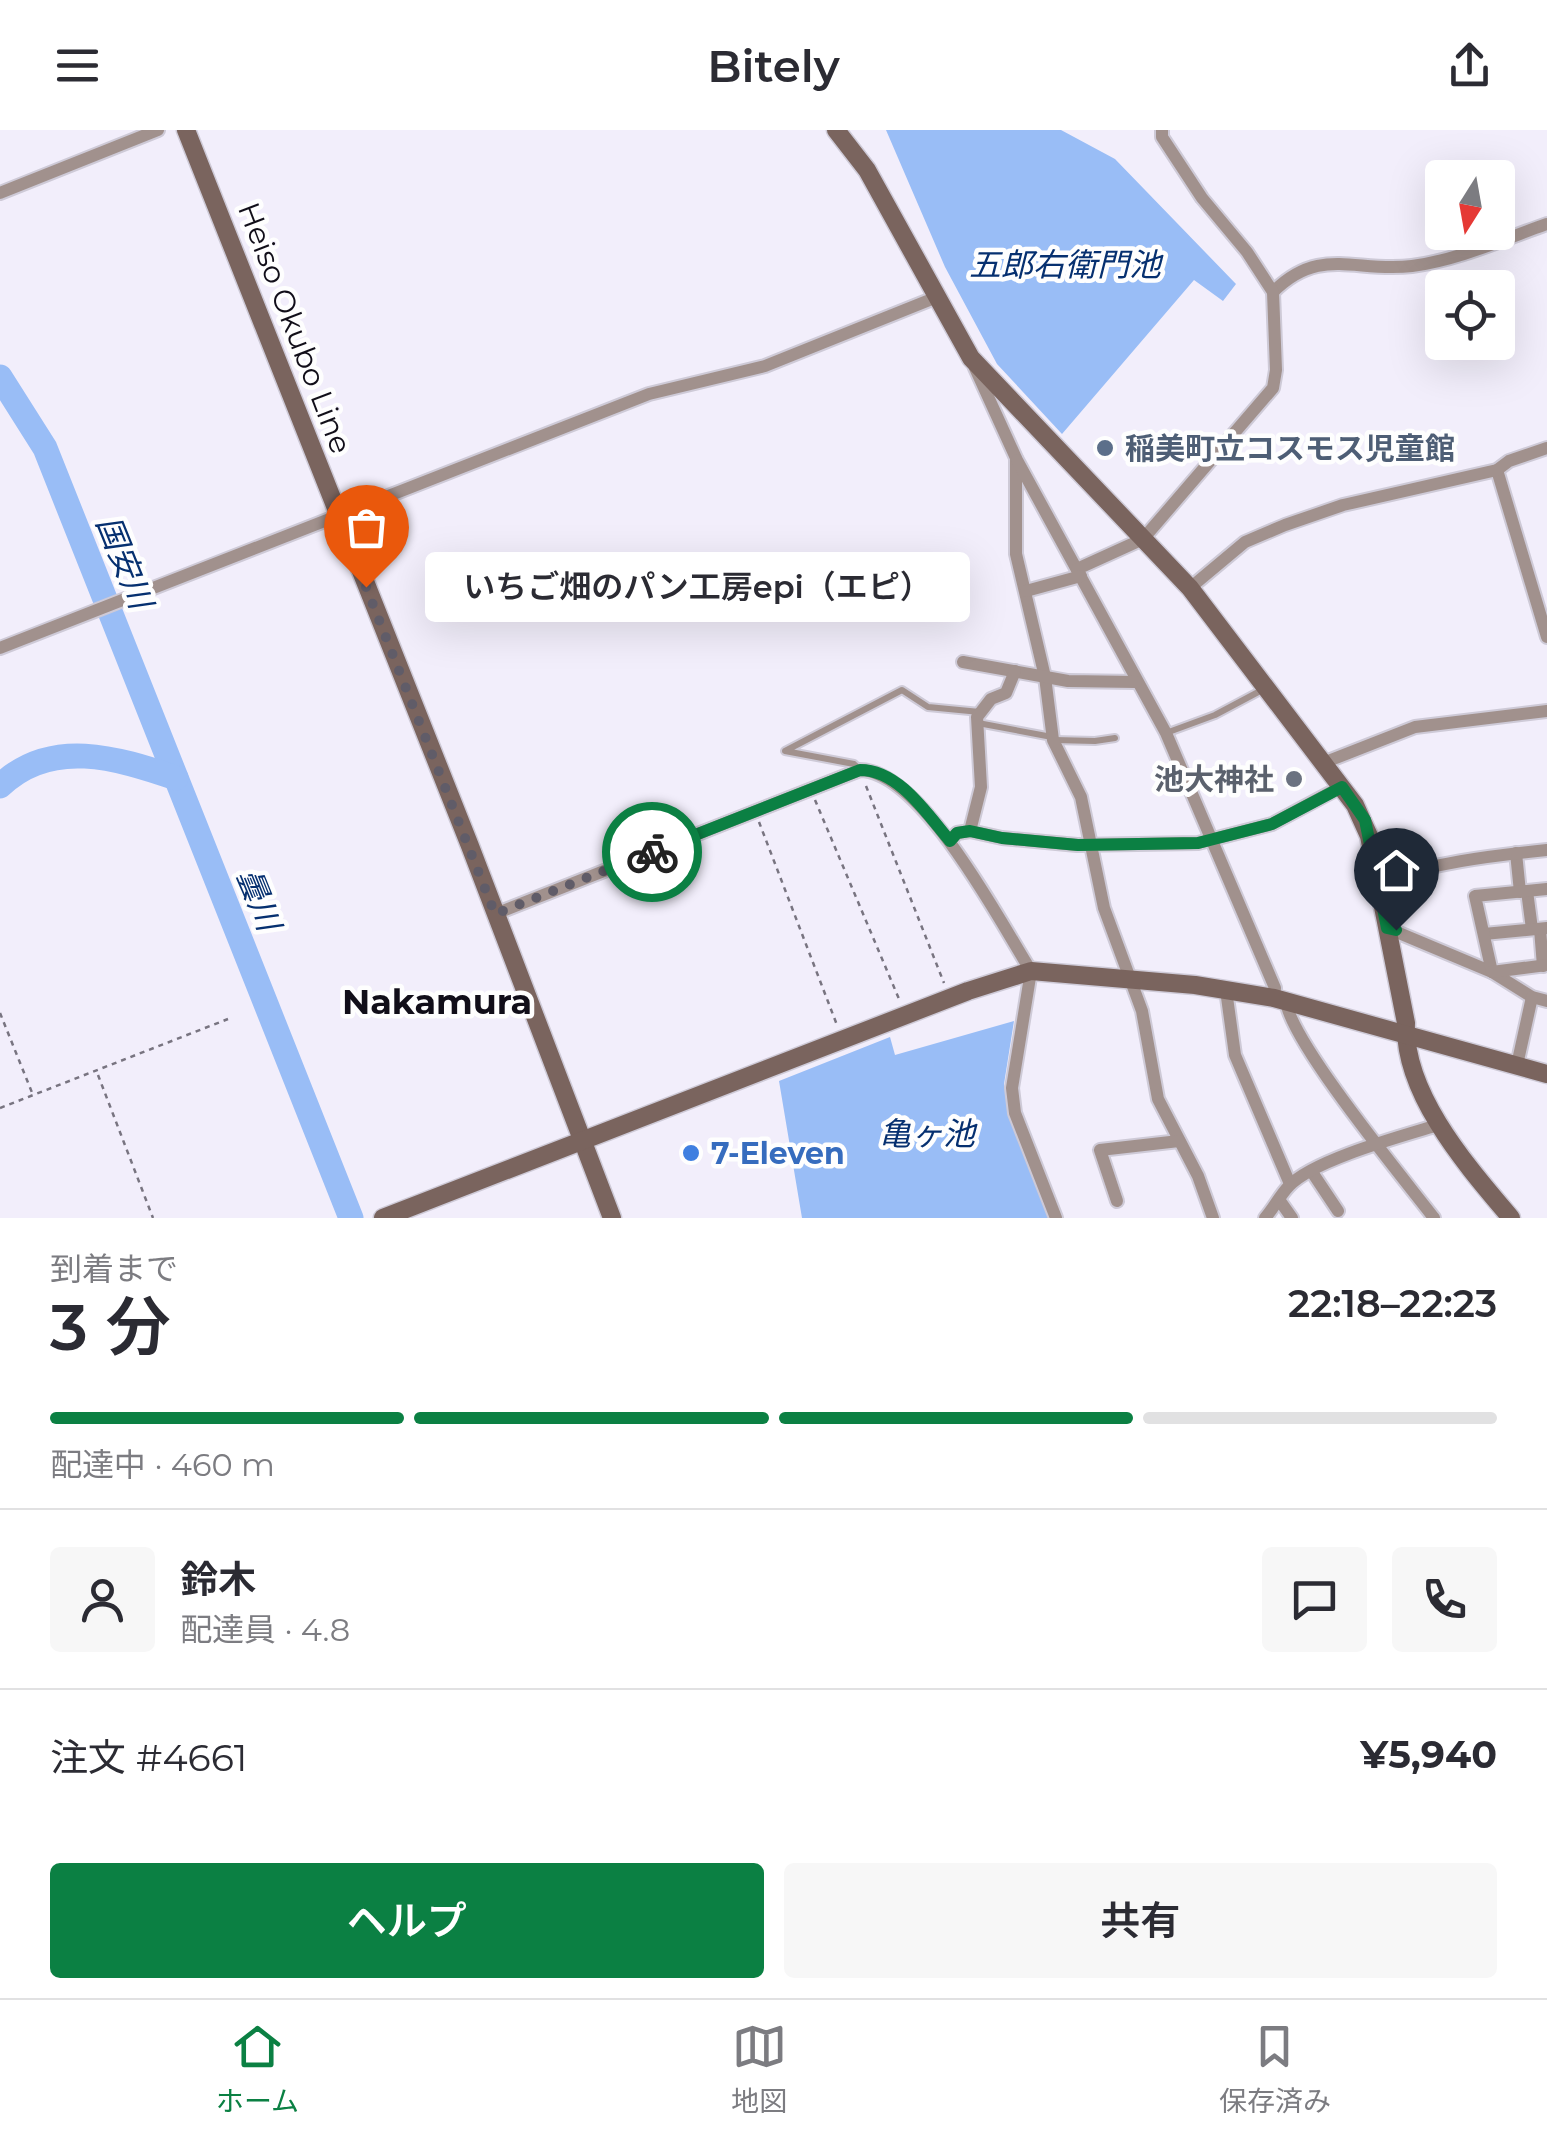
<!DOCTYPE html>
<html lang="ja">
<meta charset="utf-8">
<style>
:root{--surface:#fff;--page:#f7f7f7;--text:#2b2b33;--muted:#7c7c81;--line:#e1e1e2;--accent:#0b8043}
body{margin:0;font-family:Montserrat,"Noto Sans JP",sans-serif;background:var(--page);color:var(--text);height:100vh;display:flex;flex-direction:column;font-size:38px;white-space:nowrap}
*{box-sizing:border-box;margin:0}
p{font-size:32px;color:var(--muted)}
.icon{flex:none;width:55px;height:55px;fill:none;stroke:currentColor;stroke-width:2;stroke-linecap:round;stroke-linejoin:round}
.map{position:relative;height:1088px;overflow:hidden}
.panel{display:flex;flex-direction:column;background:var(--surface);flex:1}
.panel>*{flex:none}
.needle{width:65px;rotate:191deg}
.controls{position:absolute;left:1425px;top:30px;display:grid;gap:20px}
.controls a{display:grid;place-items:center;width:90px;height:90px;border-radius:10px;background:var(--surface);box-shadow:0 10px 40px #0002;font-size:50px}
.pin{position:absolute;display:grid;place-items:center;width:85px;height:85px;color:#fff;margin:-102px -42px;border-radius:50% 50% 50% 0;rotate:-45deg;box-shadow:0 0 10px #0007}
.pin .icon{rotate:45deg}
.courier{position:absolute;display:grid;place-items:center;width:100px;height:100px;margin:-50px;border:8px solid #0b8043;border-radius:50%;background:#fff;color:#222;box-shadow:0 2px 12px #0007}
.bubble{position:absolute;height:70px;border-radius:10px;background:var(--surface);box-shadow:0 10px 40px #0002;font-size:32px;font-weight:600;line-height:70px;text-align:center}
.summary em{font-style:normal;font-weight:600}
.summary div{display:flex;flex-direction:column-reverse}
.summary{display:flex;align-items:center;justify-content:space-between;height:170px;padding:0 50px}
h1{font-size:65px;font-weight:600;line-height:75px}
.bar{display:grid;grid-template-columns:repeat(4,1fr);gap:15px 10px;align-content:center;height:120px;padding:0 50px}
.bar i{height:12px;border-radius:8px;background:var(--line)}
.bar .current{background:var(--accent)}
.bar p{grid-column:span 4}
.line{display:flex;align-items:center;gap:25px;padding:0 50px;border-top:2px solid var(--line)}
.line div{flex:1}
.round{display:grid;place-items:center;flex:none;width:105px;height:105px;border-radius:10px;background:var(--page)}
.primary-button{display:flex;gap:20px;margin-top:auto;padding:20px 50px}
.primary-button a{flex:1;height:115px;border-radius:10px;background:var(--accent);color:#fff;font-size:40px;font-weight:600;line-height:115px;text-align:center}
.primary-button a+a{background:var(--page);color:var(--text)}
header{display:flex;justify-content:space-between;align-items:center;height:130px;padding:0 50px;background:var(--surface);font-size:45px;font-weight:600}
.menu{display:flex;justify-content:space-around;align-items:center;height:140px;border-top:2px solid var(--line);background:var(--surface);font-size:28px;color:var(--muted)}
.menu a{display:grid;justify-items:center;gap:5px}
.menu .current{color:var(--accent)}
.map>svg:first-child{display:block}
</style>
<header><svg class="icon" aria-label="menu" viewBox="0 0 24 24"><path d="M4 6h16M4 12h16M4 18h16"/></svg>Bitely<svg class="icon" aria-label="share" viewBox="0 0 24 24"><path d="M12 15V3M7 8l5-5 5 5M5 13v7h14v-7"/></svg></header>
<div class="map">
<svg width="1547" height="1088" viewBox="0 0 1547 1088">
<rect width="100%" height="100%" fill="#f2eefb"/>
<!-- water -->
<g fill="#99bdf6">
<path d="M 886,0 L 1061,0 L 1115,29 L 1236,154 L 1223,171 L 1194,150 L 1062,304 L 997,234 L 945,137 Z"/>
<path d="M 1014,891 L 1004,954 L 1011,988 L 1051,1088 L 802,1088 L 779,951 L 890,907 L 895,925 Z"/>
</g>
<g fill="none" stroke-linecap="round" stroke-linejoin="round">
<!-- river -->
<g stroke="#99bdf6" stroke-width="25">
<path d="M 0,247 L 45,318 L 351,1088"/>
<path d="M 0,656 C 51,607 117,628 176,648"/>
</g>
<defs>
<g id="lane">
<path d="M 978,593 L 1052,607"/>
<path d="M 1166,603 L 1215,585 L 1262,560"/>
<path d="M 1054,610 L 1095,611 L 1115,608"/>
<path d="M 860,640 L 854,634 L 785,621 L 902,560 L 928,577 L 980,582"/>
</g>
<g id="street">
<path d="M 0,63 L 158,0"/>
<path d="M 1273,162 C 1320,115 1355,143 1412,136 C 1458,130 1504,109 1547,94"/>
<path d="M 975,238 L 1016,328 L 1016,424 L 1045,547 L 1053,610 L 1081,667 L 1104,778 L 1142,881 L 1158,969 L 1198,1046 L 1213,1088"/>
<path d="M 1017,330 L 1166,603 L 1275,858 L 1274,868"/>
<path d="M 1497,340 L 1547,507"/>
<path d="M 1077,439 L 1143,409 L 1273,258 L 1276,240 L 1273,162 L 1247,122 L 1202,68 L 1162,7 L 1162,0"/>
<path d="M 1190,458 L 1245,412 L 1285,395 L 1343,375 L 1497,340 L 1509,331 L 1547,318"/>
<path d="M 1026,461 L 1081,446"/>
<path d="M 0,518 L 649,264 L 765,236 L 937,167"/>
<path d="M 963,532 L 1068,551 L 1136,552"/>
<path d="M 1323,633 L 1415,597 L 1547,581"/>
<path d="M 970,701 L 981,657 L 977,587 L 991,569 L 1006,563 L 1015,541"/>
<path d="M 950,711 L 957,703 L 970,701 L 1002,708 L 1077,715 L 1198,713 L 1272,694 L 1341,657"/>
<path d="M 1516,723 L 1520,762"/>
<path d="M 1377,752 C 1433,733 1488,726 1547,720"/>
<path d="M 1527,761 L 1532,799"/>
<path d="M 495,784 L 860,640 C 922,641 1000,792 1031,841 L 1012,958 L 1015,983 L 1056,1088"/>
<path d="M 1387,798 L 1492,842 L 1532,867 L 1547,871"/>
<path d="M 1540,799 L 1543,836"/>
<path d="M 1484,804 L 1547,798"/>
<path d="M 1492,842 L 1475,766 L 1547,759"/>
<path d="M 1492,842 L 1547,835"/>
<path d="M 1226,860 L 1235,925 L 1290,1054"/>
<path d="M 1286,871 C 1290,911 1404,1049 1434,1088"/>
<path d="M 1517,935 L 1532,867"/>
<path d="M 1312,1042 L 1338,1081"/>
<path d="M 1117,1071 L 1100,1020 L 1179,1011"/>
<path d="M 1280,1071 L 1292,1088"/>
<path d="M 1265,1088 C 1274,1078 1280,1065 1289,1056 C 1313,1030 1402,1006 1438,995"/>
</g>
<g id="secondary">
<path d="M 186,0 L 470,716 L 612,1088"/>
<path d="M 836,0 L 867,40 L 971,228 L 1190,458 L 1355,675 L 1369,706 L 1406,893 C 1403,964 1468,1037 1511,1088"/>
<path d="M 383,1088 L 968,861 L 1031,841 L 1195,855 L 1274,868 L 1547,944"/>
</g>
</defs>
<!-- lane casing -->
<use href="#lane" stroke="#cecad7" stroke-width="10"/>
<!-- street casing -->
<use href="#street" stroke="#cecad7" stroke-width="16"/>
<!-- secondary casing -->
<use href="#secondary" stroke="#cecad7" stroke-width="21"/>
<!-- path -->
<g stroke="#787480" stroke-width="2.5" stroke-dasharray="5 5" stroke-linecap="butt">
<path d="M 866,656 L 944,853"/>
<path d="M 815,670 L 899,869"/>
<path d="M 759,692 L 837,895"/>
<path d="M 0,883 L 33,965"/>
<path d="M 98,945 L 153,1088"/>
<path d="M 0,978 L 228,889"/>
</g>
<!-- lane -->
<use href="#lane" stroke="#a1918d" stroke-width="6"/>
<!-- street -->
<use href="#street" stroke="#a1918d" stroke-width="12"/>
<!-- secondary -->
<use href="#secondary" stroke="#7a645e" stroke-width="18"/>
</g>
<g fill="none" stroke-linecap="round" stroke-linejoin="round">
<!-- done -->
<path stroke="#605c68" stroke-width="10" stroke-dasharray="0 18" d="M 366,457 L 495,784 L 652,722"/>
<!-- route -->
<path stroke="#0b8043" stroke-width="12" d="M 652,722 L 860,640 C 899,640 927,684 950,711 L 957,703 L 970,701 L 1002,708 L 1078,715 L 1198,713 L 1272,694 L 1342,657 L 1365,690 L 1387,798 L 1396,800"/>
</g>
<!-- markers -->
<circle fill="#5c6f8a" stroke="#fefefe" stroke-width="4" cx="1105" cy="318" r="10"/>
<circle fill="#6b7280" stroke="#fefefe" stroke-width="4" cx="1294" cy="649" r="10"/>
<circle fill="#3f7fe0" stroke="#fefefe" stroke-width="4" cx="691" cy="1023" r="10"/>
<g text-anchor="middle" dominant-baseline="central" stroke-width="9" stroke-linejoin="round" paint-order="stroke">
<!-- street labels -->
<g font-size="30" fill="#110e19" stroke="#fefefe">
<text transform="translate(295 198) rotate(69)">Heiso Okubo Line</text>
</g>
<!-- service labels -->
<g font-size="30" font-weight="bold" fill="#4e5e75" stroke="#fefefe" text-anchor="start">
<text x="1125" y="318">稲美町立コスモス児童館</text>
</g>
<!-- worship labels -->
<g font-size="30" font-weight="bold" fill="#5b616d" stroke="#fefefe" text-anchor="end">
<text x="1274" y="649">池大神社</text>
</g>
<!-- shop labels -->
<g font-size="30" font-weight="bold" fill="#366cbe" stroke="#fefefe" text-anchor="start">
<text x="711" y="1023">7-Eleven</text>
</g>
<!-- water labels -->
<g font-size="32" font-style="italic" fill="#063070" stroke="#fefefe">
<text x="1065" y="134">五郎右衛門池</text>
<text transform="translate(125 432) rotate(68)">国安川</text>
<text transform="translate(259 769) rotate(68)">曇川</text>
<text x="927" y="1003">亀ヶ池</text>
</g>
<!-- quarter labels -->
<g font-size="35" font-weight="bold" fill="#110e19" stroke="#fefefe">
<text x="437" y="871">Nakamura</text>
</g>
</g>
</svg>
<div class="controls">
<a><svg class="needle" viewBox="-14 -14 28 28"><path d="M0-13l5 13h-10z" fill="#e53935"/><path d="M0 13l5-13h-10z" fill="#7c7c81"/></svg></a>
<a><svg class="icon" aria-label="locate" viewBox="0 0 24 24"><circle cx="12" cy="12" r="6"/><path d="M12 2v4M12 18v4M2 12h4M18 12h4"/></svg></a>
</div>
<div class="pin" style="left:366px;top:457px;background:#ea580c"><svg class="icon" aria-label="bag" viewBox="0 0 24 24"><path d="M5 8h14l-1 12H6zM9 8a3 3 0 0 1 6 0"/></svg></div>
<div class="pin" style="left:1396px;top:800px;background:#1f2937"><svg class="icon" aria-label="home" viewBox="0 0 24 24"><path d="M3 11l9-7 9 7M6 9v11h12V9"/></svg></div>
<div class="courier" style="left:652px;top:722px"><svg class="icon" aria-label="bike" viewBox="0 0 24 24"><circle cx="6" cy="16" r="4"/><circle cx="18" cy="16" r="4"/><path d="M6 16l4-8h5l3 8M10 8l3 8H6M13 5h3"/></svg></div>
<div class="bubble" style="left:425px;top:422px;width:545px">いちご畑のパン工房epi（エピ）</div>
</div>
<section class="panel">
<div class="summary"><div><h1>3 分</h1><p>到着まで</p></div><em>22:18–22:23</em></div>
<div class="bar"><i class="current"></i><i class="current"></i><i class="current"></i><i></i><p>配達中 · 460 m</p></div>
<div class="line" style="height:180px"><a class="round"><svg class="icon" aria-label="person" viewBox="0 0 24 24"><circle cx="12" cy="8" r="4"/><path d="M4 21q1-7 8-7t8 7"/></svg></a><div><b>鈴木</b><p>配達員 · 4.8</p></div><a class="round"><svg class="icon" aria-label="chat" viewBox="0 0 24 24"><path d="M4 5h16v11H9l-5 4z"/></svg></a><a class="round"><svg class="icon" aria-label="phone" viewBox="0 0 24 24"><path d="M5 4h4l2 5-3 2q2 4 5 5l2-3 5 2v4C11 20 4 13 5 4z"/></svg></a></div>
<div class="line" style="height:130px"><div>注文 #4661</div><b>¥5,940</b></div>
<div class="primary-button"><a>ヘルプ</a><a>共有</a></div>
</section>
<nav class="menu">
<a class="current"><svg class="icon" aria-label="home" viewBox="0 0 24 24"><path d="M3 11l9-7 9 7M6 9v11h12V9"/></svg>ホーム</a>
<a><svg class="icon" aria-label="map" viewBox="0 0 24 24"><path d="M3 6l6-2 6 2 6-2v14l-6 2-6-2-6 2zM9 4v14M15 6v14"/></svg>地図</a>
<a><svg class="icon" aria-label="saved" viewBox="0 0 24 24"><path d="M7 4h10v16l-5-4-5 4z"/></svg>保存済み</a>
</nav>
